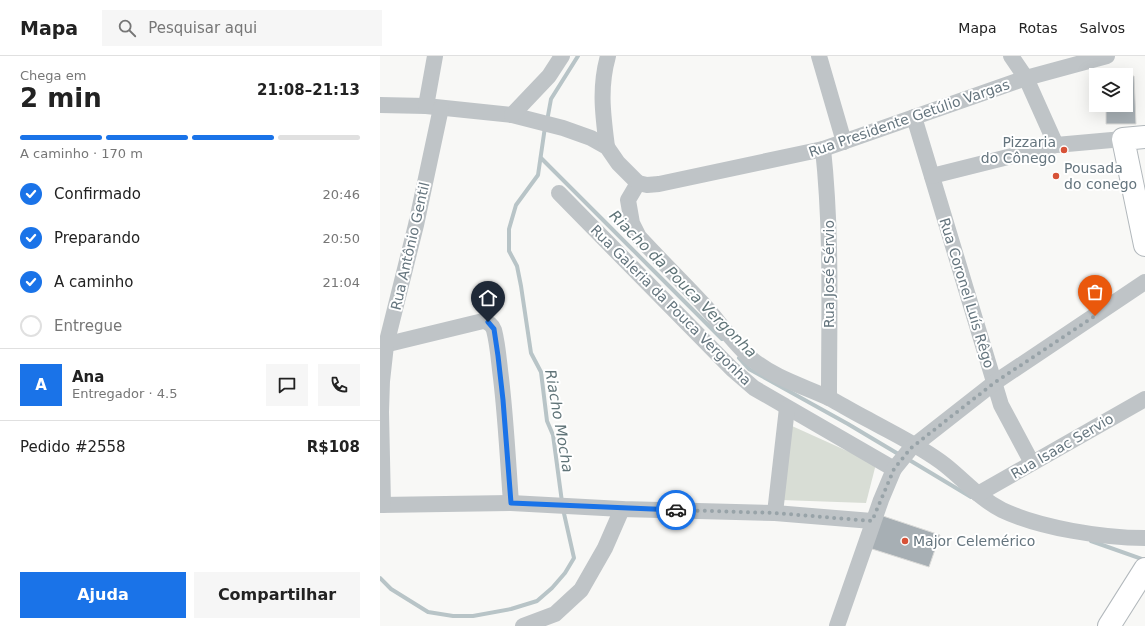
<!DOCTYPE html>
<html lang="pt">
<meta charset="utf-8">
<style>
:root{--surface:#fff;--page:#f6f6f6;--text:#222;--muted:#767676;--line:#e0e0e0;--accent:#1a73e8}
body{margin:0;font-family:"DejaVu Sans",sans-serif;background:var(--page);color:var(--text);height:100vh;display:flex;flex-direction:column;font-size:15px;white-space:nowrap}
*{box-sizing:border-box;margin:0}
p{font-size:13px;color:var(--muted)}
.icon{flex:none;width:22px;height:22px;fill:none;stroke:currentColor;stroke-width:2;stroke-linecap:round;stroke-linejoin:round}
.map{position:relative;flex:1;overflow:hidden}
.drawer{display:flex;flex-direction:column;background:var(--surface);width:380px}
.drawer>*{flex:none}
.tools{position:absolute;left:709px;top:12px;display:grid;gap:8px}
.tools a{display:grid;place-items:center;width:44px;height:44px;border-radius:0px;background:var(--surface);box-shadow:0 4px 16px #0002;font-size:20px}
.pin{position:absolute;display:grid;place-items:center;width:34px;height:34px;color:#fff;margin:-41px -17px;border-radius:50% 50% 50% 0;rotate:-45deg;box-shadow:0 0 4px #0007}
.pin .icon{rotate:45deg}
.courier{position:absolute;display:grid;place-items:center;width:40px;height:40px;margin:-20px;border:3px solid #1a73e8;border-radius:50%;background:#fff;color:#222;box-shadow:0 1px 5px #0007}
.headline em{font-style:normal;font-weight:800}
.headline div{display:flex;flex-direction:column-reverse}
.headline{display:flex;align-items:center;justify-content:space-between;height:68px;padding:0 20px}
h1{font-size:26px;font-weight:800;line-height:30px}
.bar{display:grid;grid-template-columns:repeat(4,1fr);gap:6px 4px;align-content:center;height:48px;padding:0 20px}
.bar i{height:5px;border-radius:3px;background:var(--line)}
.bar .current{background:var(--accent)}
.bar p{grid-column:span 4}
.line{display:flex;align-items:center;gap:10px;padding:0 20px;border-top:1px solid var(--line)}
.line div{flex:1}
.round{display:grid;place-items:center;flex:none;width:42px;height:42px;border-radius:0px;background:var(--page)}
ol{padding:0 20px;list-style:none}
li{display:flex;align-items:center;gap:12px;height:44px}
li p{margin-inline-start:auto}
li .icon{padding:4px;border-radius:50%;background:var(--accent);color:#fff;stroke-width:4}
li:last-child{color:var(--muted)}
li i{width:22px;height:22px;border:2px solid var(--line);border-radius:50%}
.action{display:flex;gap:8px;margin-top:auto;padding:8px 20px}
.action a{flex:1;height:46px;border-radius:0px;background:var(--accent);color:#fff;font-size:16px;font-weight:800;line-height:46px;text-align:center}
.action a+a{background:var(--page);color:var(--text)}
header{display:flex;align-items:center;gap:24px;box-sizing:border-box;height:56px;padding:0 20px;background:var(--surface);border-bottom:1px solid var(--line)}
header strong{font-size:19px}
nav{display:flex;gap:22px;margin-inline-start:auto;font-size:14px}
.search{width:280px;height:36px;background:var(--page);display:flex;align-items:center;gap:10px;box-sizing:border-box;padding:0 14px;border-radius:0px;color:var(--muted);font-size:15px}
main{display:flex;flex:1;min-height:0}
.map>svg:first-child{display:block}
</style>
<header>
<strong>Mapa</strong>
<div class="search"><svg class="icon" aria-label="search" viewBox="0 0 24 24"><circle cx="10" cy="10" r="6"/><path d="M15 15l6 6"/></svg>Pesquisar aqui</div>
<nav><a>Mapa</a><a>Rotas</a><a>Salvos</a></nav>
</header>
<main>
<section class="drawer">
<div class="headline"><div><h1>2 min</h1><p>Chega em</p></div><em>21:08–21:13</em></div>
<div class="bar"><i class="current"></i><i class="current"></i><i class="current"></i><i></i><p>A caminho · 170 m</p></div>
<ol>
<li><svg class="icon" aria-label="check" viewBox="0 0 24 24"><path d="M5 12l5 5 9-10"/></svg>Confirmado<p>20:46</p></li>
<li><svg class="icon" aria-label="check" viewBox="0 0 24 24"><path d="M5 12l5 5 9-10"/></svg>Preparando<p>20:50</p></li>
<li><svg class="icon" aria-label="check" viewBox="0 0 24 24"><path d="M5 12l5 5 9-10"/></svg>A caminho<p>21:04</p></li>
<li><i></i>Entregue</li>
</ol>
<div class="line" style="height:72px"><b class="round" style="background:var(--accent);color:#fff">A</b><div><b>Ana</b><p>Entregador · 4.5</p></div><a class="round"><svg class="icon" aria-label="chat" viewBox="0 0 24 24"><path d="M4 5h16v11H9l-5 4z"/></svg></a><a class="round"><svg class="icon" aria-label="phone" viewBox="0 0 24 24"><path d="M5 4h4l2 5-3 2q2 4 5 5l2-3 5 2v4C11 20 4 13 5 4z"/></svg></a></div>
<div class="line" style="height:52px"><div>Pedido #2558</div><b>R$108</b></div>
<div class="action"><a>Ajuda</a><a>Compartilhar</a></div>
</section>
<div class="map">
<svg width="765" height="570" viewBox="0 0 765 570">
<rect width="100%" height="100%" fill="#f8f8f6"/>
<!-- green -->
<path fill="#d8ddd5" d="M 412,370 L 496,408 L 486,447 L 401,444 Z"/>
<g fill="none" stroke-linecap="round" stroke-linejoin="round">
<!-- stream -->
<g stroke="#b8c4c7" stroke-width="4">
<path d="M 167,65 L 171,43 L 198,0"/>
<path d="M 165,71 L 158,119 L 136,149 L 129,173 L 129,195 L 137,210 L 141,230 L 151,297 L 161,316 L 167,365 L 173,379 L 182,446"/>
<path d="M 161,102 L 342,283"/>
<path d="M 359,302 L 369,313 L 468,368 L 520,399"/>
<path d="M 526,402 L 591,441"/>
<path d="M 711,485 L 765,504"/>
<path d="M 0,522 L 11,533 L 48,556 L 73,560 L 93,560 L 131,553 L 157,545 L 172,532 L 185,517 L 194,502 L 183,453"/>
</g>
</g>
<!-- building -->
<g fill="#a7afb4" stroke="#dadad8">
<path d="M 746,20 L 754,20 L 756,68 L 726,68 L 726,49 L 746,49 Z"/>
<path d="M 500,459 L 560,479 L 549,511 L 489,492 Z"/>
</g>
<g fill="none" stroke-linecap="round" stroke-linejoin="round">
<defs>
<g id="secondary">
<path d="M 765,81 L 743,83 L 765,189"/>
<path d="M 729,570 L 765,513"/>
</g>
</defs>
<!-- secondary casing -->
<use href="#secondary" stroke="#b2b8bc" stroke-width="24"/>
<!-- street -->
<g stroke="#bfc4c7" stroke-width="16">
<path d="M 439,0 L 464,86"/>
<path d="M 631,0 L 646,22 L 676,89"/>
<path d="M 0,49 L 46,50 L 132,59 L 183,72 L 211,82 L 227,91 L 238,107 L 258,127"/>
<path d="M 46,50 L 55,0"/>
<path d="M 132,59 L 169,20 L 182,0"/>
<path d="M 534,61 L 621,349 L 652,407"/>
<path d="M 227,91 C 223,59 219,32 228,0"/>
<path d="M 443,93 C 452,176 449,259 449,342"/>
<path d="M 552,120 L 676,89 L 743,83"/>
<path d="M 258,127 L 248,144 L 252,167 L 259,181 C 280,204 303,226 324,249 C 340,267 354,288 373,304 C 395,322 423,330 449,342 C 462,349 475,357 489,364 C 514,378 542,391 565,409 C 584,424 600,443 622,454 C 660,472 723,482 765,482"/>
<path d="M 258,127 L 267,129 L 279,128 L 443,93 L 646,22 L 727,0"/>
<path d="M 179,137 L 352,313 L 374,332 L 514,413"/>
<path d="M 0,290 L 103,265 C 108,266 112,268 114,274 C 118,289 119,307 121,322 C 126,364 128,406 131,447"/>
<path d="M 598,438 L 765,343"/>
<path d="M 0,449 L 131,447 L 242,453 L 395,457 L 492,465"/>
<path d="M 3,449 L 1,356 L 2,325 L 6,289 L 36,169 L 61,52"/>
<path d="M 395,457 L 407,352"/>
<path d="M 143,570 L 175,558 L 201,534 L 225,492 L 242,453"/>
<path d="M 457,570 L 501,444 L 514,413 L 531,392 L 614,327 L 765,226"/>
</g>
<!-- secondary -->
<use href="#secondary" stroke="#fff" stroke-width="22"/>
</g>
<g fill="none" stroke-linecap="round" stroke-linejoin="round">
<!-- done -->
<path stroke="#98a3a8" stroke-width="4" stroke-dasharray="0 7.2" d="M 296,454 L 395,457 L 492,465 L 514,413 L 531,392 L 614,327 L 715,260"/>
<!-- route -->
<path stroke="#1a73e8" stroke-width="5" d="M 108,266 L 114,273 L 118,300 L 123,344 L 131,447 L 296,454"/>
</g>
<!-- markers -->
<g fill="#d75237" stroke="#fff" stroke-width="1.5">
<circle cx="684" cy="94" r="4"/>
<circle cx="676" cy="120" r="4"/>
<circle cx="525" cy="485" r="4"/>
</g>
<g text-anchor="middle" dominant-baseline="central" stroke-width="4" stroke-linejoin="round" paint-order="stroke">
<!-- street labels -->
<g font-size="14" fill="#65757e" stroke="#fff">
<text transform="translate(529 62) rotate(-19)">Rua Presidente Getúlio Vargas</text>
<text transform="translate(30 190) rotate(-77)">Rua Antônio Gentil</text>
<text transform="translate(449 218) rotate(-90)">Rua José Sérvio</text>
<text transform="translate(587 237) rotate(73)">Rua Coronel Luís Rêgo</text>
<text transform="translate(291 249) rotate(45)">Rua Galeria da Pouca Vergonha</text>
<text transform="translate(682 390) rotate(-30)">Rua Isaac Servio</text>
</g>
<!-- poi labels -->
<g font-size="14" fill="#65757e" stroke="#fff" text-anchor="start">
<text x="676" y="86" text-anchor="end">Pizzaria<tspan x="676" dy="16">do Cônego</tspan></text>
<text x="684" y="112">Pousada<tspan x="684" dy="16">do conego</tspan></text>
<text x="533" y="485">Major Celemérico</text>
</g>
<!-- water labels -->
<g font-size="15" font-style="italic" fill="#607478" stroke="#fff">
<text transform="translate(303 228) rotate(45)">Riacho da Pouca Vergonha</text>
<text transform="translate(179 365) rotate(80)">Riacho Mocha</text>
</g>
</g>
</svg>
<div class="tools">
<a><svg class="icon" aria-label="layers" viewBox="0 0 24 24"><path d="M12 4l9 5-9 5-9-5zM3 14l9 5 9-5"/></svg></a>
</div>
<div class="pin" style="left:715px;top:260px;background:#ea580c"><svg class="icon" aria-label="bag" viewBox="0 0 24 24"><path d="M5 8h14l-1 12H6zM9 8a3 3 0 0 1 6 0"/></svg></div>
<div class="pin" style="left:108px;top:266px;background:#1f2937"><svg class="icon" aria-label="home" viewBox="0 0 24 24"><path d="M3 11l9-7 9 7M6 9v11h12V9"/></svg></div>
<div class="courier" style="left:296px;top:454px"><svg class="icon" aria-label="car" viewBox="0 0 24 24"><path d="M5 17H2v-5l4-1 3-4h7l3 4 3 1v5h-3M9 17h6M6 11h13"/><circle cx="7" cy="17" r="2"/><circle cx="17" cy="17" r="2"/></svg></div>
</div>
</main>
